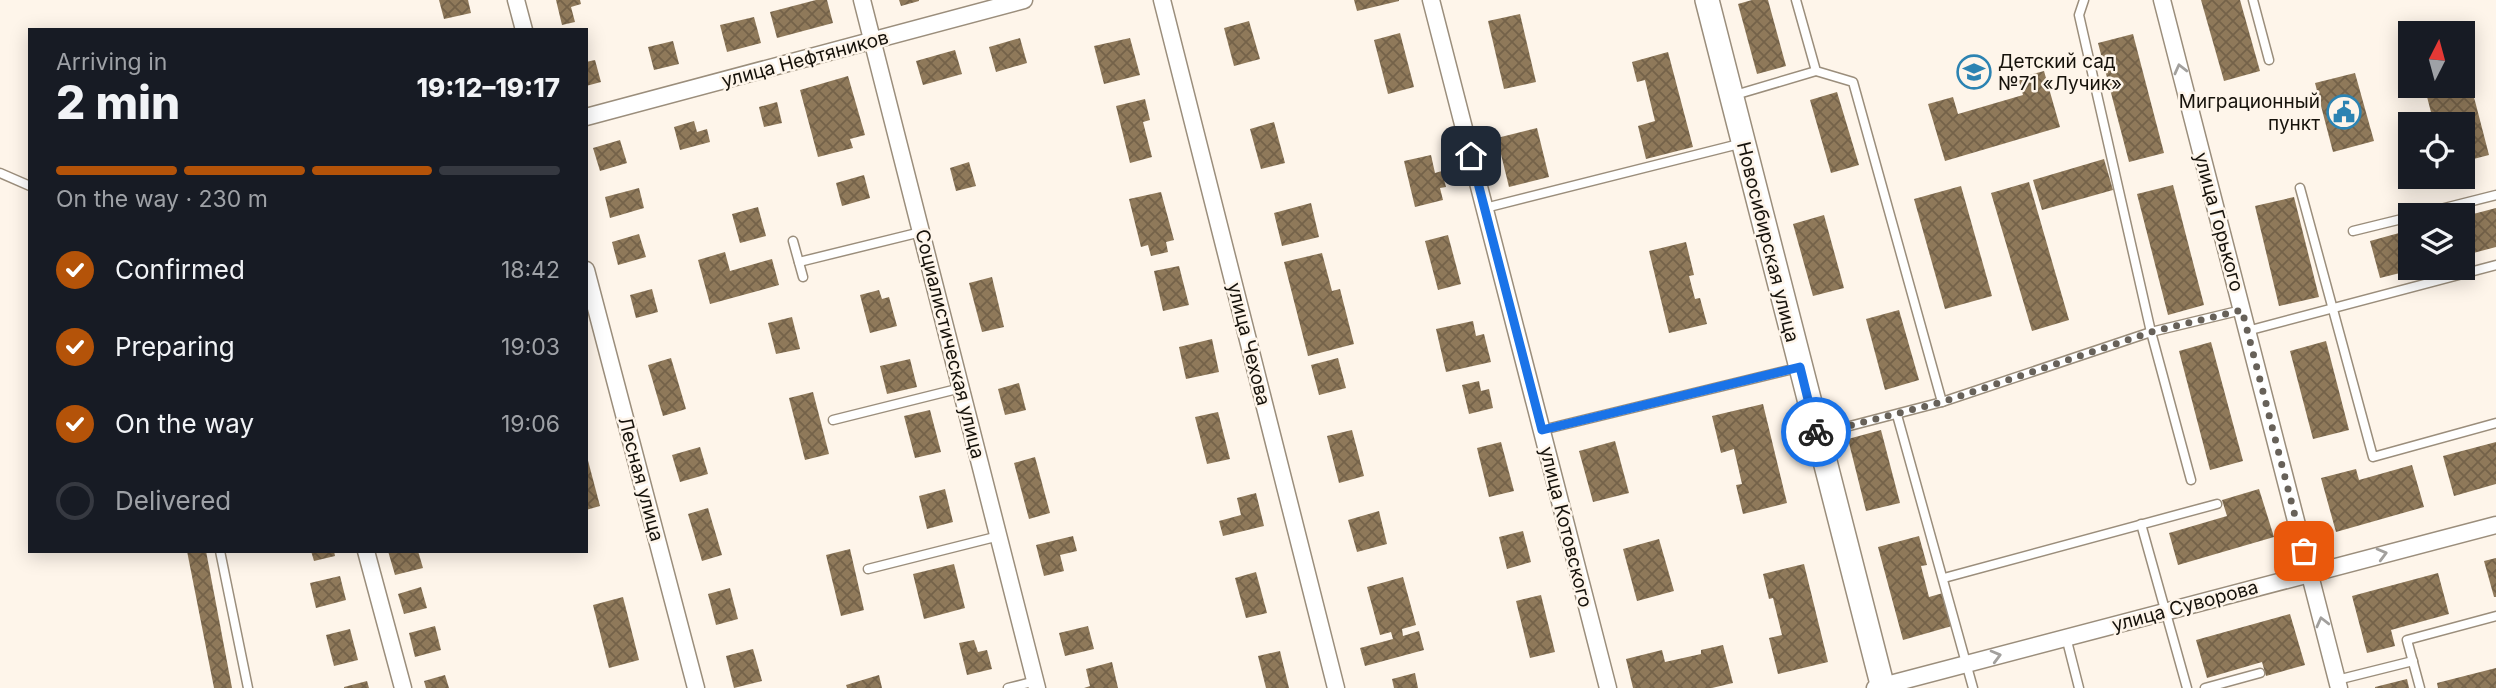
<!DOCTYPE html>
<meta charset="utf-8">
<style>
:root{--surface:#171b24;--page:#242831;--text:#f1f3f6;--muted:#9ea1a6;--line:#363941;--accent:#b45309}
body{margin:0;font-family:Inter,sans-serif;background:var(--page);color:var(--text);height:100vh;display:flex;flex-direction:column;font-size:26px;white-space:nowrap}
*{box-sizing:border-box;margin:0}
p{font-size:23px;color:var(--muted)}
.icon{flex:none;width:38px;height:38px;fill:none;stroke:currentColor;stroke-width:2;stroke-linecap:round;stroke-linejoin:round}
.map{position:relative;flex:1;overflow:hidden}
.drawer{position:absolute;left:28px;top:28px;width:560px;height:525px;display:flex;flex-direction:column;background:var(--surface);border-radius:0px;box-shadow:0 4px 18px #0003}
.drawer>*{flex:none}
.needle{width:46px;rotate:6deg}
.controls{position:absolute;left:2398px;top:21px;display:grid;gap:14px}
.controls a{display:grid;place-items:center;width:77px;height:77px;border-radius:0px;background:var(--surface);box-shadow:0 4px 18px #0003;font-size:35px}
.pin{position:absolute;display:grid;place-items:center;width:60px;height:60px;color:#fff;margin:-30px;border-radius:14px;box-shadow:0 4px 10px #0006}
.courier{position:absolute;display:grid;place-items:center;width:70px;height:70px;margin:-35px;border:5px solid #1a73e8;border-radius:50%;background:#fff;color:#222;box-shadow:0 2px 9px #0007}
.summary em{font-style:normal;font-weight:800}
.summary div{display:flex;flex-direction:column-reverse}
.summary{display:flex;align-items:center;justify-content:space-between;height:119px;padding:0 28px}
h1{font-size:46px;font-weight:800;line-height:52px}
.bar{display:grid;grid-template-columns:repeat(4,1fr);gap:10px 7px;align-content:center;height:84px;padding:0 28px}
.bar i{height:9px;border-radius:5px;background:var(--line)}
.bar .on{background:var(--accent)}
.bar p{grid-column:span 4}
ol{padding:0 28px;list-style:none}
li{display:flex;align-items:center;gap:21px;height:77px}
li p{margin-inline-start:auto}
li .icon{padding:7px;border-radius:50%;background:var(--accent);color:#fff;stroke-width:4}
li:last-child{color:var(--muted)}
li i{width:38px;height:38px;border:4px solid var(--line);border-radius:50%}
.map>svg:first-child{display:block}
</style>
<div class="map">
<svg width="2496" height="688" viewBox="0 0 2496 688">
<defs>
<pattern id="building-cross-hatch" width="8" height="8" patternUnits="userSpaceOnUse" patternTransform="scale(1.75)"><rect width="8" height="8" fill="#8f795a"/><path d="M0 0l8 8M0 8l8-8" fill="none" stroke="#746249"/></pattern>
</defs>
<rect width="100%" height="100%" fill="#fef5ea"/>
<!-- building -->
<g fill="url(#building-cross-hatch)">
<path d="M 439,0 L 468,0 L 471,13 L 444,19 Z"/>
<path d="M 556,0 L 580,0 L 581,4 L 571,7 L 575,22 L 562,25 Z"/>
<path d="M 816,0 L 827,0 L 833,23 L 777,38 L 770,12 Z"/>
<path d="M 899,0 L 919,0 L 919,1 L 901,6 Z"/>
<path d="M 1354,0 L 1399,0 L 1399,1 L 1357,11 Z"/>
<path d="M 1752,0 L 1768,0 L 1786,66 L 1757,74 L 1738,4 Z"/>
<path d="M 2201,0 L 2240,0 L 2260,71 L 2224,81 Z"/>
<path d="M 1520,14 L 1536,82 L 1504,89 L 1488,21 Z"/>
<path d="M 754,17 L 761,43 L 727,52 L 720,25 Z"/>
<path d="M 1249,21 L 1260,59 L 1234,66 L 1224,28 Z"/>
<path d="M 1400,33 L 1414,87 L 1388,94 L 1374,40 Z"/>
<path d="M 2133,34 L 2164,153 L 2129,162 L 2098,43 Z"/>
<path d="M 1020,38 L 1027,63 L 996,72 L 989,47 Z"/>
<path d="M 1130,38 L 1140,75 L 1104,84 L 1094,46 Z"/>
<path d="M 673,41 L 679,64 L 654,70 L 648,47 Z"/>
<path d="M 955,50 L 962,74 L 923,85 L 916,61 Z"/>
<path d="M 1668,52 L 1693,147 L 1646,159 L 1638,126 L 1655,121 L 1645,80 L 1637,82 L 1632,62 Z"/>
<path d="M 595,60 L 601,82 L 586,86 L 586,62 Z"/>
<path d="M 2044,71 L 2060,127 L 1945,161 L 1928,104 L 1953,97 L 1958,114 L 2023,95 L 2018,78 Z"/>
<path d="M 2355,73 L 2374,141 L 2333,152 L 2315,83 Z"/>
<path d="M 848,76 L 865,135 L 850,139 L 853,148 L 818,157 L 800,90 Z"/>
<path d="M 2469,78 L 2489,155 L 2462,162 L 2462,124 L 2434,124 L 2425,89 L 2439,86 L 2462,86 L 2462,80 Z"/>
<path d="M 1837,92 L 1859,165 L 1831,173 L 1810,100 Z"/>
<path d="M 1145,99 L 1150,120 L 1143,122 L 1152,157 L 1130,163 L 1116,106 Z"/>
<path d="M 777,102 L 782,123 L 764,127 L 759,107 Z"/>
<path d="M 694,121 L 697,132 L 707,129 L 710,142 L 680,150 L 674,127 Z"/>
<path d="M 1274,122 L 1285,163 L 1261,169 L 1250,129 Z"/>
<path d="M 1537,128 L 1549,177 L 1509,187 L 1497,138 Z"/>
<path d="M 620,140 L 627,163 L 600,171 L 593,148 Z"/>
<path d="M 1431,155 L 1435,173 L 1442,171 L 1446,187 L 1440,188 L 1443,200 L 1415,207 L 1404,161 Z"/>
<path d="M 2104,159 L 2113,190 L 2042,210 L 2033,180 Z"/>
<path d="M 969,162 L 976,186 L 956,191 L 950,168 Z"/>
<path d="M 864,175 L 870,198 L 842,206 L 836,183 Z"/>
<path d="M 2029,182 L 2069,320 L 2032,331 L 1991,193 Z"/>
<path d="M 2173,185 L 2204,305 L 2168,315 L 2137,194 Z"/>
<path d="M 1961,186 L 1992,296 L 1945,309 L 1914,199 Z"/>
<path d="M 639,188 L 644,208 L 610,218 L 605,197 Z"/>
<path d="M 1161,192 L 1174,240 L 1166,242 L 1168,252 L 1151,256 L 1148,245 L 1141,247 L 1129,199 Z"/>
<path d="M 2294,197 L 2319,297 L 2279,306 L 2255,206 Z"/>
<path d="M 1311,203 L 1319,237 L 1282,246 L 1274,213 Z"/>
<path d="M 758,207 L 766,236 L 740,243 L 732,214 Z"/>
<path d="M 2496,208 L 2496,247 L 2462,256 L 2462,217 Z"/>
<path d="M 1824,215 L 1844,288 L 1813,296 L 1793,224 Z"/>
<path d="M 2410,230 L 2410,268 L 2416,269 L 2380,278 L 2370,241 Z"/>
<path d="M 639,234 L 646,257 L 618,265 L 612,242 Z"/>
<path d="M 1448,235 L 1461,284 L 1438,290 L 1425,241 Z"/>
<path d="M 1686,242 L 1694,275 L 1689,276 L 1695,299 L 1700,298 L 1707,324 L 1669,333 L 1649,251 Z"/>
<path d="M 725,252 L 730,271 L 772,259 L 779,285 L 710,304 L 698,260 Z"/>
<path d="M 1322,253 L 1332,291 L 1340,289 L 1354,344 L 1308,356 L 1284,262 Z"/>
<path d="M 1179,266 L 1189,305 L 1163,311 L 1154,271 Z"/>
<path d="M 992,277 L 1004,327 L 982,332 L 969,283 Z"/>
<path d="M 652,289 L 658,312 L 636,318 L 630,295 Z"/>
<path d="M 879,290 L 882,299 L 889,297 L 897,326 L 870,333 L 860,295 Z"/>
<path d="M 1899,310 L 1919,380 L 1885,390 L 1866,319 Z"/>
<path d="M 792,317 L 800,349 L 776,354 L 768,323 Z"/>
<path d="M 1473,321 L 1476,336 L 1484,334 L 1491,362 L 1446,372 L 1436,329 Z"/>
<path d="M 1212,339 L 1219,372 L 1186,379 L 1179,347 Z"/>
<path d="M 2326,341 L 2349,430 L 2313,439 L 2290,351 Z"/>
<path d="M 2211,342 L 2243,461 L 2210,470 L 2179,351 Z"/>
<path d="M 671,358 L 686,409 L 663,416 L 648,365 Z"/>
<path d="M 1338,358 L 1346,388 L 1319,395 L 1311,365 Z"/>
<path d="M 910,359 L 917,387 L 887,394 L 880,366 Z"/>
<path d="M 1479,381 L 1481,391 L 1489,389 L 1493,408 L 1469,414 L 1462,385 Z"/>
<path d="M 1019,383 L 1026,410 L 1005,415 L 998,389 Z"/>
<path d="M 813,392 L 829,454 L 805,460 L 789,398 Z"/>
<path d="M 1763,404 L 1787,503 L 1743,514 L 1736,485 L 1742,484 L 1734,449 L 1721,453 L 1712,416 Z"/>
<path d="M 930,410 L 941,452 L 915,458 L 904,416 Z"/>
<path d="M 1218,412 L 1230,459 L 1207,464 L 1195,417 Z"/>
<path d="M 1352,430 L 1364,476 L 1339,483 L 1327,436 Z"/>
<path d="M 1881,430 L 1900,503 L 1866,511 L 1848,439 Z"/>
<path d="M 1615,441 L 1629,493 L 1593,502 L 1579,451 Z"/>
<path d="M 1501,442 L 1514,491 L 1489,497 L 1477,448 Z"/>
<path d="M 2496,442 L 2496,484 L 2454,496 L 2443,456 Z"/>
<path d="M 700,447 L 708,474 L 680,482 L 672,455 Z"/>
<path d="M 586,453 L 600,506 L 586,510 Z"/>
<path d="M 1035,457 L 1050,513 L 1029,519 L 1014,463 Z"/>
<path d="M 2412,465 L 2424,507 L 2336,532 L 2321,478 L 2356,469 L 2359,480 Z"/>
<path d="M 945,489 L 953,522 L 927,529 L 919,496 Z"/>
<path d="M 2259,489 L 2274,537 L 2178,565 L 2169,533 L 2227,516 L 2222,500 Z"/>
<path d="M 1256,493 L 1264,526 L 1223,536 L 1219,521 L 1241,515 L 1237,498 Z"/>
<path d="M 708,508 L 722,555 L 702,561 L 688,514 Z"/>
<path d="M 1379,511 L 1387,544 L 1357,552 L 1348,520 Z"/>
<path d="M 1523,531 L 1531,562 L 1507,569 L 1499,537 Z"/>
<path d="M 1073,536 L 1077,551 L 1060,555 L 1064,571 L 1044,576 L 1036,545 Z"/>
<path d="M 1919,536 L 1927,565 L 1921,566 L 1929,597 L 1943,593 L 1952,626 L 1903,640 L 1878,547 Z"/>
<path d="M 1659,539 L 1674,591 L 1637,601 L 1623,549 Z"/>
<path d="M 850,549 L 864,610 L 841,616 L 826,555 Z"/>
<path d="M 187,551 L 206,551 L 232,688 L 214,688 Z"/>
<path d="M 311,551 L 334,551 L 335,556 L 314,561 Z"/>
<path d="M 388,551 L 418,551 L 423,568 L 395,575 Z"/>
<path d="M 2496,558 L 2496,597 L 2494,597 L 2484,561 Z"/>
<path d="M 954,564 L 965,608 L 924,619 L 913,574 Z"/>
<path d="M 1804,564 L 1828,662 L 1778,674 L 1769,638 L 1782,635 L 1773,598 L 1769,599 L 1763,574 Z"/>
<path d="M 1256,572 L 1267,613 L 1246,618 L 1235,578 Z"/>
<path d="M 2438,573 L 2449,614 L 2391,630 L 2395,646 L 2367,653 L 2352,596 Z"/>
<path d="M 340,576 L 346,600 L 316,608 L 310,583 Z"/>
<path d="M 1403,577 L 1416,625 L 1402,629 L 1403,636 L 1419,631 L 1424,650 L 1365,666 L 1360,648 L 1393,639 L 1391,632 L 1380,635 L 1367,587 Z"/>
<path d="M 421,587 L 427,608 L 404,614 L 398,594 Z"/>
<path d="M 730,588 L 738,619 L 716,625 L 708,594 Z"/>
<path d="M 1541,595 L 1555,652 L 1530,658 L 1516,601 Z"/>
<path d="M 623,597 L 639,660 L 609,668 L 593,605 Z"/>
<path d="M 2290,614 L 2305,665 L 2266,676 L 2262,662 L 2207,678 L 2196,640 Z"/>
<path d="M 435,626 L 441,650 L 415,657 L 409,633 Z"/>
<path d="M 1088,626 L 1094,649 L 1065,656 L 1059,633 Z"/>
<path d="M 350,629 L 358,660 L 334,666 L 326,635 Z"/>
<path d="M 974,640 L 978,652 L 987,650 L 992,669 L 967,675 L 959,643 Z"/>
<path d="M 1723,645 L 1733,683 L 1712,688 L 1633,688 L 1626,659 L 1662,650 L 1665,662 L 1701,654 L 1701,650 Z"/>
<path d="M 753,649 L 762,681 L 734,688 L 726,656 Z"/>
<path d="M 1280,651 L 1289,688 L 1266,688 L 1258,656 Z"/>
<path d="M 1112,662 L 1118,688 L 1084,688 L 1090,686 L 1086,669 Z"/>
<path d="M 2496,668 L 2496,688 L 2438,688 L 2437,683 Z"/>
<path d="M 1415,673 L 1418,688 L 1394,688 L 1392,679 Z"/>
<path d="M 445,675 L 449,688 L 426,688 L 424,681 Z"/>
<path d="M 879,675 L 882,688 L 847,688 L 846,685 Z"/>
<path d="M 2407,679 L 2409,688 L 2375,688 L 2375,687 Z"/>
<path d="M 367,681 L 369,688 L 344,688 L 344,687 Z"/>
</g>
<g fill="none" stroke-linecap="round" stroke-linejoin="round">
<defs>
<g id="lane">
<path d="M 1796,0 L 1816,71 L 1853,82 L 1942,402"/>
<path d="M 2084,0 L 2079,15 L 2151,332 L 2191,480"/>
<path d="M 2253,0 L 2269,60"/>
<path d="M 1735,95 L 1816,71"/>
<path d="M 0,173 L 30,186"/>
<path d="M 2300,188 L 2373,457 L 2496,423"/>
<path d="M 1485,208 L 1743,143"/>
<path d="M 2417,215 L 2496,195"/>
<path d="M 2353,231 L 2410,217"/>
<path d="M 793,241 L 803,277"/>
<path d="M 799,262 L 921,232"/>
<path d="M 2247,331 L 2496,265"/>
<path d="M 1897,415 L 1973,688"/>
<path d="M 833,420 L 961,388"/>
<path d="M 1542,430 L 1797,368"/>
<path d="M 1819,434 L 1942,402 L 2151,332 L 2242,310"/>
<path d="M 2141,524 L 2187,688"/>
<path d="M 220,551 L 248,688"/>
<path d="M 868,569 L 999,536"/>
<path d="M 1944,578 L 2217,504"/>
<path d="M 2066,637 L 2079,688"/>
<path d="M 2337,680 L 2413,661"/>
<path d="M 1008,688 L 1036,681"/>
<path d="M 2205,688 L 2260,673"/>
<path d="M 2420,688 L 2407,640 L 2496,616"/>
</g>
<g id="street">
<path d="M 516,0 L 524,30"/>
<path d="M 862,0 L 1037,688"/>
<path d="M 1162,0 L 1336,688"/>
<path d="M 1431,0 L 1608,688"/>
<path d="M 2162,0 L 2339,688"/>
<path d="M 586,117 L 1024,0"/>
<path d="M 586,270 L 696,688"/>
<path d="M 366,551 L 403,688"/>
<path d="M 1875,688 L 2496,525"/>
</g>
<path id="secondary" d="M 1707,0 L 1883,688"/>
</defs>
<!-- lane casing -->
<use href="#lane" stroke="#9b8e7c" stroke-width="11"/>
<!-- street casing -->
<use href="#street" stroke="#9b8e7c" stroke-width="19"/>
<!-- secondary casing -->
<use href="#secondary" stroke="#9b8e7c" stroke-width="26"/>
<!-- lane -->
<use href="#lane" stroke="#fff" stroke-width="8"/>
<!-- street -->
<use href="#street" stroke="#fff" stroke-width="16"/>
<!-- secondary -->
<use href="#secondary" stroke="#fff" stroke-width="23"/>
</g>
<!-- one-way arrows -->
<defs><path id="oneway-chevron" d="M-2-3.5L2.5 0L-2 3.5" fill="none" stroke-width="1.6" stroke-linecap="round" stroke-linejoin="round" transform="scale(1.75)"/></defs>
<g stroke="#a2a09d">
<use href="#oneway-chevron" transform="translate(2180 69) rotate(-104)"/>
<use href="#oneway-chevron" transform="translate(2382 554) rotate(-15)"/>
<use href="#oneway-chevron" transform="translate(2322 622) rotate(-104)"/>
<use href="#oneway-chevron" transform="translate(1996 656) rotate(-15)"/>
</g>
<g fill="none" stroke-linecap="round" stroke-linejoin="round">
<!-- done -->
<path stroke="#676159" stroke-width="7" stroke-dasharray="0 12.6" d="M 1816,432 L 1817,434 L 1942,402 L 2151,332 L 2242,310 L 2304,551"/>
<!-- route -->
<path stroke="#1a73e8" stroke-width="9" d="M 1471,156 L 1542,430 L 1800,367 L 1816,432"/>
</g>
<!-- icons -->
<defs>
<symbol id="school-ring" viewBox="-11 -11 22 22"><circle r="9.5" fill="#fef5ea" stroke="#2c83b2" stroke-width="1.5"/><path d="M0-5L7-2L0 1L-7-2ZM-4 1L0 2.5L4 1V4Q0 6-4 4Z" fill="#2c83b2"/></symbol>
<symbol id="civic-ring" viewBox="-11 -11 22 22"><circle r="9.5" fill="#fef5ea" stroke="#2c83b2" stroke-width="1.5"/><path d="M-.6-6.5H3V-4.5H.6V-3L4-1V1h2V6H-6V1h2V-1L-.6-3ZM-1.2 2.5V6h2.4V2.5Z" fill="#2c83b2"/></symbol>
</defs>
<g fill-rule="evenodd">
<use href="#school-ring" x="1955" y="53" width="38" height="38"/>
<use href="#civic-ring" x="2325" y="93" width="38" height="38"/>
</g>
<g text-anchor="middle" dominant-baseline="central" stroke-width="5" stroke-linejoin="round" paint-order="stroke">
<!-- street labels -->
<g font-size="19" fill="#16120b" stroke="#fef5ea">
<text transform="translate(805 59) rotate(-15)">улица Нефтяников</text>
<text transform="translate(2219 222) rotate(75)">улица Горького</text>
<text transform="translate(1768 242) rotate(76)">Новосибирская улица</text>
<text transform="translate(950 344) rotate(76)">Социалистическая улица</text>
<text transform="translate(1249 344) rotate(76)">улица Чехова</text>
<text transform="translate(641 479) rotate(75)">Лесная улица</text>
<text transform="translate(1566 527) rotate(76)">улица Котовского</text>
<text transform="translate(2185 606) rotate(-15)">улица Суворова</text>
</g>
<!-- poi labels -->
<g font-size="19" fill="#16120b" stroke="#fef5ea" text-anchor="start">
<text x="1998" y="61">Детский сад<tspan x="1998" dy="22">№71 «Лучик»</tspan></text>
<text x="2320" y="101" text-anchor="end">Миграционный<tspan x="2320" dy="22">пункт</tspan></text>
</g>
</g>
</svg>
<div class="controls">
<a><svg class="needle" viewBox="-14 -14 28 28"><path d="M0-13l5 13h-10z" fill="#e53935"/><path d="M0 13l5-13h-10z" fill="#9ea1a6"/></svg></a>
<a><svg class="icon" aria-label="locate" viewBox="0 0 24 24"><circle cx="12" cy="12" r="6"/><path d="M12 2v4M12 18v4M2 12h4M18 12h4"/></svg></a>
<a><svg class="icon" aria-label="layers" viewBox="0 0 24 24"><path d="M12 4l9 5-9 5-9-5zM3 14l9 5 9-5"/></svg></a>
</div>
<div class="pin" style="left:2304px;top:551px;background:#ea580c"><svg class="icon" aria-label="bag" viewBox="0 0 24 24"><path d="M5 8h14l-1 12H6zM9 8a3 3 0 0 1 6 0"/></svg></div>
<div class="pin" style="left:1471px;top:156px;background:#1f2937"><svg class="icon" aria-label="home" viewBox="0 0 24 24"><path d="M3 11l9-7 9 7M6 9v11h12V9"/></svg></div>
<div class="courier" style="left:1816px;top:432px"><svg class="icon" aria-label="bike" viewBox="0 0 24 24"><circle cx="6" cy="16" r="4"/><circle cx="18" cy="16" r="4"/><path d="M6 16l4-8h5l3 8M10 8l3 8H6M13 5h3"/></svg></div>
<section class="drawer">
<div class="summary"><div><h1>2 min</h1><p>Arriving in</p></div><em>19:12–19:17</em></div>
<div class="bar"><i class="on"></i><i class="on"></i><i class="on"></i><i></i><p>On the way · 230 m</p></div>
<ol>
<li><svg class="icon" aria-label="check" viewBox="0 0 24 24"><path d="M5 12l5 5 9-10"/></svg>Confirmed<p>18:42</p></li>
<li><svg class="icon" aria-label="check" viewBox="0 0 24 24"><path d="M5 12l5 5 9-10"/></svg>Preparing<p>19:03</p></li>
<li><svg class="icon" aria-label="check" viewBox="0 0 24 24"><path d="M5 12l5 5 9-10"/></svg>On the way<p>19:06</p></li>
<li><i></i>Delivered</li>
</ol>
</section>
</div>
